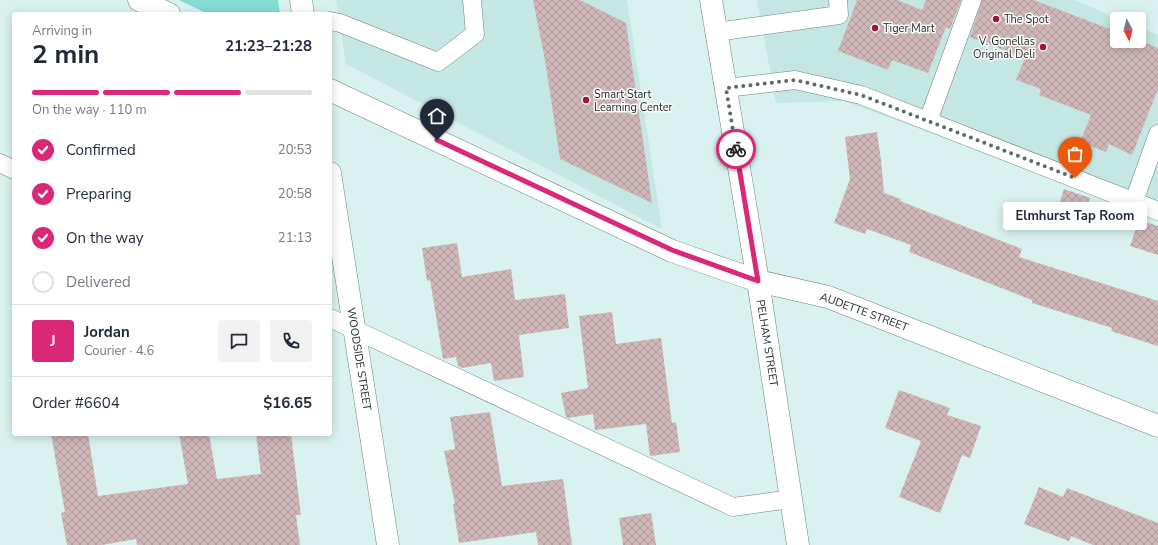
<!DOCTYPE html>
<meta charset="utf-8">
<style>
:root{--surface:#fff;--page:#f2f2f3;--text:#1f2937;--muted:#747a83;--line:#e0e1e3;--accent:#db2777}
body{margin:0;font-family:"Nunito Sans",sans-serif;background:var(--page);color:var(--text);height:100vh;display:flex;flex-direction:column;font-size:15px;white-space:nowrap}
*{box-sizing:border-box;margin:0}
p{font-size:13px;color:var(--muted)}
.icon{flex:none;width:22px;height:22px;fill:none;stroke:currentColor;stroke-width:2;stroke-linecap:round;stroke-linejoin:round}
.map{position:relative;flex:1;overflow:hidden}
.details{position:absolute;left:12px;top:12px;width:320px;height:424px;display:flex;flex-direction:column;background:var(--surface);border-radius:4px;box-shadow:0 2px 10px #0003}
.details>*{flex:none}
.needle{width:26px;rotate:173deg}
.buttons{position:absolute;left:1110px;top:12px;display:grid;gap:8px}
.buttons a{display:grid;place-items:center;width:36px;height:36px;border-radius:4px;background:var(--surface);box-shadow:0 2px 10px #0003;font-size:20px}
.pin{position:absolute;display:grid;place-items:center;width:34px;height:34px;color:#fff;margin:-41px -17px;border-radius:50% 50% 50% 0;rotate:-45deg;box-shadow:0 0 4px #0007}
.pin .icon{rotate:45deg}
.courier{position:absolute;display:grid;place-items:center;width:40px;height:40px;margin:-20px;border:3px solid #db2777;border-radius:50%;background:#fff;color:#222;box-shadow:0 1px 5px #0007}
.bubble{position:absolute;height:28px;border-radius:4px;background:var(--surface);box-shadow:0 2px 10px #0003;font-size:13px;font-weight:700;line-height:28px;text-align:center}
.summary em{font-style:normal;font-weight:700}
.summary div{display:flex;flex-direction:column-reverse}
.summary{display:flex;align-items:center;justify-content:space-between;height:68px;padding:0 20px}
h1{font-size:26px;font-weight:700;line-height:30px}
.bar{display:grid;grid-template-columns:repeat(4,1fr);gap:6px 4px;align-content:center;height:48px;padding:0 20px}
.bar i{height:5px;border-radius:3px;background:var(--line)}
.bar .on{background:var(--accent)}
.bar p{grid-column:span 4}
.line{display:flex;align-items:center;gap:10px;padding:0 20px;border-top:1px solid var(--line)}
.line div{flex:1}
.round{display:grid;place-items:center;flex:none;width:42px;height:42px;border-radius:4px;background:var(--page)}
ol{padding:0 20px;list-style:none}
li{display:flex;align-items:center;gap:12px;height:44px}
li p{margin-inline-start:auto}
li .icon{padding:4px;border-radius:50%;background:var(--accent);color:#fff;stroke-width:4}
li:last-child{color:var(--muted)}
li i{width:22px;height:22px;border:2px solid var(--line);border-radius:50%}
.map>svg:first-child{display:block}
</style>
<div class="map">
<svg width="1158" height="545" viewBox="0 0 1158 545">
<defs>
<pattern id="building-cross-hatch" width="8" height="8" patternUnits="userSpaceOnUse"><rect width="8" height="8" fill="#cfb7b8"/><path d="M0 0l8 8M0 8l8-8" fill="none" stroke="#b19d9e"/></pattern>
</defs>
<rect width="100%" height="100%" fill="#d9f2ef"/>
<!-- built -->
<g fill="#c4e7e3">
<path d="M 336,0 L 627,0 L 662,229 L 346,64 Z"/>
<path d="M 757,0 L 1074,0 L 1120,19 L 1117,19 L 1117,41 L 1139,41 L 1139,27 L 1158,35 L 1158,218 L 844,101 L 776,103 Z"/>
</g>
<!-- green -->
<path fill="#83dbd3" d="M 179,0 L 278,0 L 280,14 L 208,14 Z"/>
<!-- building -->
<g fill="url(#building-cross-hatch)">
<path d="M 533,0 L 580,0 L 626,23 L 652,203 L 560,159 L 545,60 Z"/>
<path d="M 857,0 L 897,0 L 922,10 L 926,0 L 961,0 L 950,29 L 946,27 L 928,73 L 892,60 L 888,70 L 838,51 Z"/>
<path d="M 982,0 L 1034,0 L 1117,32 L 1117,41 L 1139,40 L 1158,48 L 1158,89 L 1132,155 L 1109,144 L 1106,152 L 1080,142 L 1091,115 L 1039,95 L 1041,89 L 1016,80 L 1025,58 L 970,37 Z"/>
<path d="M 877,132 L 881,160 L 884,193 L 901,199 L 900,201 L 1022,249 L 1019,257 L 1158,301 L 1158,346 L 1111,331 L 1112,328 L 1032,303 L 1032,300 L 909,252 L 911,245 L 867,229 L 865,234 L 834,223 L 850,179 L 845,137 Z"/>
<path d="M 1064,189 L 1090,198 L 1080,229 L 1054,220 Z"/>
<path d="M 1139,220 L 1158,226 L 1158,255 L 1130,246 Z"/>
<path d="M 457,243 L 462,277 L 511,269 L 515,300 L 565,294 L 569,328 L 519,335 L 524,377 L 494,381 L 491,363 L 462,368 L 458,366 L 456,357 L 443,359 L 430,280 L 427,281 L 422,248 Z"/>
<path d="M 612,312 L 616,344 L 661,338 L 672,423 L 676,422 L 680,452 L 650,456 L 646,424 L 595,430 L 593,414 L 568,418 L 566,417 L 561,393 L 588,388 L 579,316 Z"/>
<path d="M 899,390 L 950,408 L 947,415 L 981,426 L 970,458 L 962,455 L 940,513 L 899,497 L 921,441 L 885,428 Z"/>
<path d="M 490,412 L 502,486 L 563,479 L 572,545 L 538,545 L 536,532 L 459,543 L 453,504 L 455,504 L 444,451 L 455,449 L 450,417 Z"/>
<path d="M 51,434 L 88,434 L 98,496 L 188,484 L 179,434 L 209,434 L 217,479 L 261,474 L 256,434 L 291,434 L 301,515 L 296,515 L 300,545 L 137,545 L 136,539 L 102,545 L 67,545 L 61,513 L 65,512 Z"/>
<path d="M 1039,487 L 1063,497 L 1067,488 L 1158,523 L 1158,545 L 1093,545 L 1071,536 L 1069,541 L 1024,524 Z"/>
<path d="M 651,513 L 656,545 L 623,545 L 619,518 Z"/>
</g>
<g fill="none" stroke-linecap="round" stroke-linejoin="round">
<defs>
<g id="service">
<path d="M 330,21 L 340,23 L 438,62 L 475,34 L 472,0"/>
<path d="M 716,32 L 839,15 L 838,0"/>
<path d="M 726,88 L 795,80 L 861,95 L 1158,211"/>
<path d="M 928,121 L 972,0"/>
<path d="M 0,163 L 14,170"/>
<path d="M 1134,201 L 1158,134"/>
<path d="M 330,318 L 733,507 L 791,499"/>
</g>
<g id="minor">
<path d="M 139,0 L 169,14"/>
<path d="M 301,0 L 303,14"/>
<path d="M 330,90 L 672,251 L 758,281 L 828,297 L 1158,426"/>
<path d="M 330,173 L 388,545"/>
</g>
<path id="tertiary" d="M 711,0 L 758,281 L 798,545"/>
</defs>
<!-- service casing -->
<use href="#service" stroke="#6b8280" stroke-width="19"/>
<!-- minor casing -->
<use href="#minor" stroke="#6b8280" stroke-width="23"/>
<!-- tertiary casing -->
<use href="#tertiary" stroke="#6b8280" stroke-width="23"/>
<!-- service -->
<use href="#service" stroke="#fff" stroke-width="18"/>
<!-- minor -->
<use href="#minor" stroke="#fff" stroke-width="22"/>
<!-- tertiary -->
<use href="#tertiary" stroke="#fff" stroke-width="22"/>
</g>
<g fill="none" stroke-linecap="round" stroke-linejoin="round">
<!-- done -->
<path stroke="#5c6b69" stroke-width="4" stroke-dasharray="0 7.2" d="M 736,149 L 726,88 L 795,80 L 861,95 L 1075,178"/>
<!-- route -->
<path stroke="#db2777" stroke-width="5" d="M 437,140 L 672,250 L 758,281 L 736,149"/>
</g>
<!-- markers -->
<g fill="#a91136" stroke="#fff" stroke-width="1.5">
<circle cx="996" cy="19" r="4"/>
<circle cx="875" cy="28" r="4"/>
<circle cx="1043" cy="47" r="4"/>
<circle cx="586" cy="100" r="4"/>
</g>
<g text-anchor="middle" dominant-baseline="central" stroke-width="3" stroke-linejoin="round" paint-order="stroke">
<!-- poi labels -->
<g font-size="11" fill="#192221" stroke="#fff" text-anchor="start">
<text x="1004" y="19">The Spot</text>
<text x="883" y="28">Tiger Mart</text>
<text x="1035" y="41" text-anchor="end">V. Gonellas<tspan x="1035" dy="13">Original Deli</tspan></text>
<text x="594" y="94">Smart Start<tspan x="594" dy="13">Learning Center</tspan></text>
</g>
<!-- street labels -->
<g font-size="11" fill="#192221" stroke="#fff">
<text transform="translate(864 312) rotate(20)">AUDETTE STREET</text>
<text transform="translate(767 343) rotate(81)">PELHAM STREET</text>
<text transform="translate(359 359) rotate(81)">WOODSIDE STREET</text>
</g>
</g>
</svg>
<div class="buttons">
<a><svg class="needle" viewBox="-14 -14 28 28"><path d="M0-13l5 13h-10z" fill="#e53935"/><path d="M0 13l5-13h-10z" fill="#747a83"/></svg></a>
</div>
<div class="pin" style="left:1075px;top:178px;background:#ea580c"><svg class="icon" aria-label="bag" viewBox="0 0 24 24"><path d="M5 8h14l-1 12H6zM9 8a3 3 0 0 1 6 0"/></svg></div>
<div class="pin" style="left:437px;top:140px;background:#1f2937"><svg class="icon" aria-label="home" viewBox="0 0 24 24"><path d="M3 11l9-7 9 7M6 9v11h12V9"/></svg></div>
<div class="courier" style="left:736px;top:149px"><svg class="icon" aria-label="bike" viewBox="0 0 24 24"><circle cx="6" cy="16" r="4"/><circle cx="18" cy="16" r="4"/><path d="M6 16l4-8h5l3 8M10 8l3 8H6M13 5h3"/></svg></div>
<div class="bubble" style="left:1003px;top:202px;width:144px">Elmhurst Tap Room</div>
<section class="details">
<div class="summary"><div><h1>2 min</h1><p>Arriving in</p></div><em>21:23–21:28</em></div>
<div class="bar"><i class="on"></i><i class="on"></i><i class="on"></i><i></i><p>On the way · 110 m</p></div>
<ol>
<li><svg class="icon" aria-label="check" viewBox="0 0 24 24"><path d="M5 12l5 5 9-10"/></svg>Confirmed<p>20:53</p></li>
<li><svg class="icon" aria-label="check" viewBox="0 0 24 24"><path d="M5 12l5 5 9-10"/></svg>Preparing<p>20:58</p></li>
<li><svg class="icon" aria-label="check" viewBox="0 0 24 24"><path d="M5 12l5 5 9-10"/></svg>On the way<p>21:13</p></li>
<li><i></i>Delivered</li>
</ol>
<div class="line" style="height:72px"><b class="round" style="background:var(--accent);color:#fff">J</b><div><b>Jordan</b><p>Courier · 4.6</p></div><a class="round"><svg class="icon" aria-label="chat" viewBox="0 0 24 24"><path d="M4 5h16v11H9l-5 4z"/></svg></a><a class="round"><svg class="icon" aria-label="phone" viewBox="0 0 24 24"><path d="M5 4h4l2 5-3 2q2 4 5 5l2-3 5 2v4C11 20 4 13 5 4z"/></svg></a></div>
<div class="line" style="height:52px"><div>Order #6604</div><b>$16.65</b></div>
</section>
</div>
